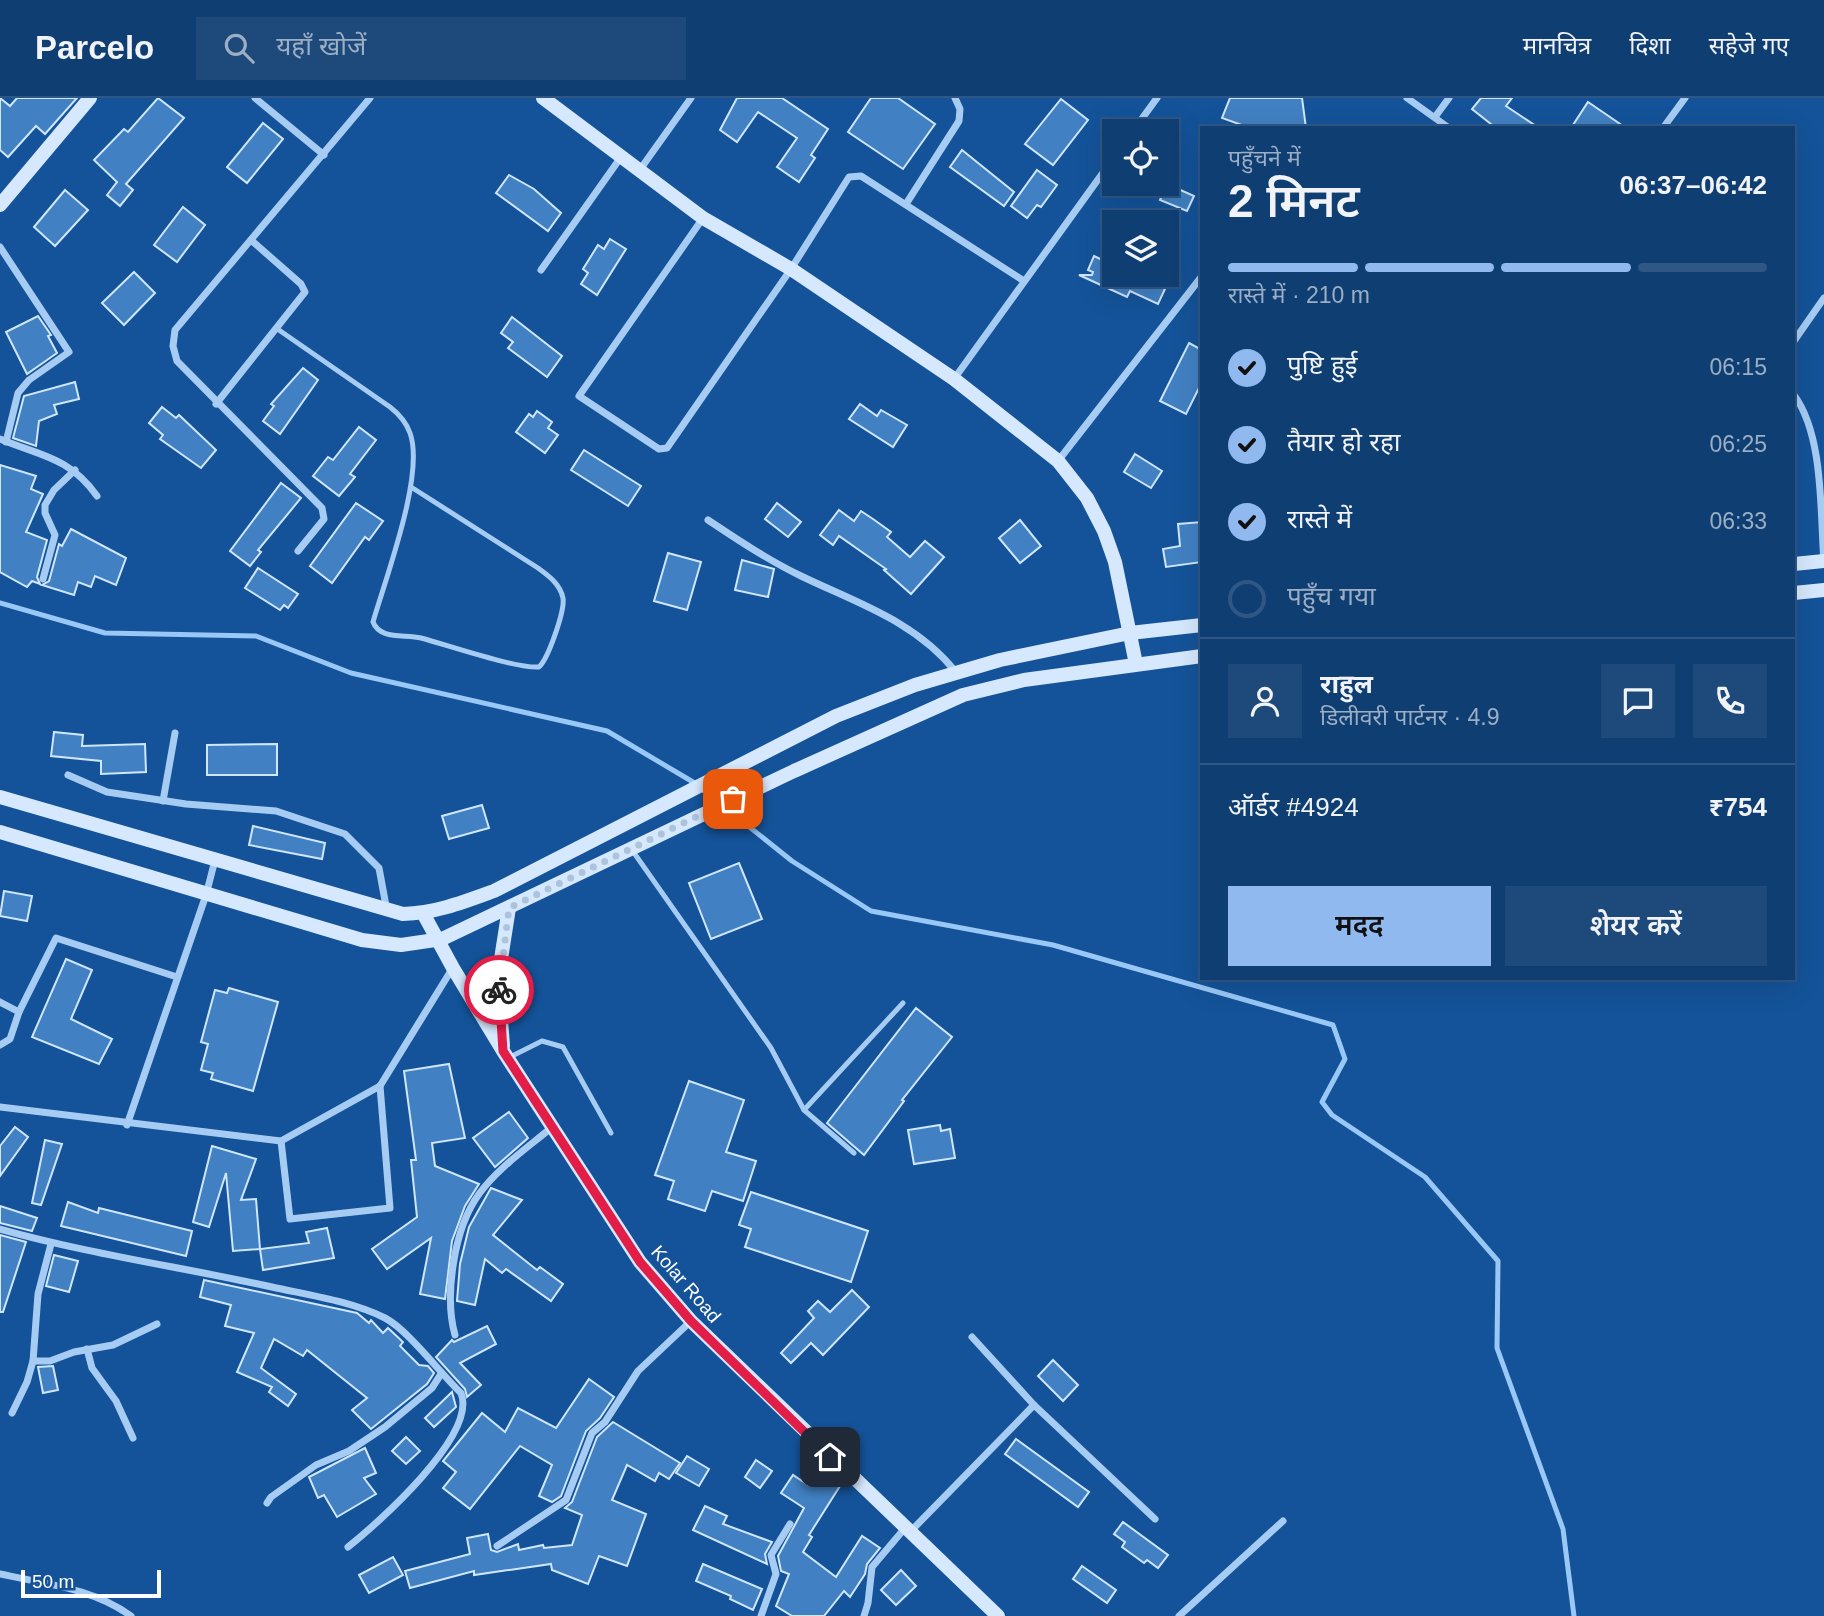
<!DOCTYPE html>
<html lang="hi">
<meta charset="utf-8">
<style>
:root{--surface:#0f3e73;--page:#1d497b;--text:#f1f3f6;--muted:#9baec4;--line:#2f5785;--accent:#90b9f0}
body{margin:0;font-family:Arial,"Noto Sans Devanagari",sans-serif;background:var(--page);color:var(--text);height:100vh;display:flex;flex-direction:column;font-size:26px;white-space:nowrap}
*{box-sizing:border-box;margin:0}
p{font-size:23px;color:var(--muted)}
.icon{flex:none;width:38px;height:38px;fill:none;stroke:currentColor;stroke-width:2;stroke-linecap:round;stroke-linejoin:round}
.map{position:relative;flex:1;overflow:hidden}
.drawer{position:absolute;left:1200px;top:28px;width:595px;height:854px;display:flex;flex-direction:column;background:var(--surface);border-radius:0px;box-shadow:0 7px 28px #0002,0 0 0 2px var(--line)}
.drawer>*{flex:none}
.fabs{position:absolute;left:1102px;top:21px;display:grid;gap:14px}
.fabs a{display:grid;place-items:center;width:77px;height:77px;border-radius:0px;background:var(--surface);box-shadow:0 7px 28px #0002,0 0 0 2px var(--line);font-size:35px}
.scale{position:absolute;left:21px;bottom:18px;width:140px;box-sizing:border-box;padding-left:7px;border:4px solid #fff;border-top:0;font-size:19px;line-height:24px;white-space:nowrap;color:#fff;-webkit-text-stroke:5px #145399;paint-order:stroke}
.pin{position:absolute;display:grid;place-items:center;width:60px;height:60px;color:#fff;margin:-30px;border-radius:14px;box-shadow:0 4px 10px #0006}
.courier{position:absolute;display:grid;place-items:center;width:70px;height:70px;margin:-35px;border:5px solid #e11d48;border-radius:50%;background:#fff;color:#222;box-shadow:0 2px 9px #0007}
.overview em{font-style:normal;font-weight:600}
.overview div{display:flex;flex-direction:column-reverse}
.overview{display:flex;align-items:center;justify-content:space-between;height:119px;padding:0 28px}
h1{font-size:46px;font-weight:600;line-height:52px}
.bar{display:grid;grid-template-columns:repeat(4,1fr);gap:10px 7px;align-content:center;height:84px;padding:0 28px}
.bar i{height:9px;border-radius:5px;background:var(--line)}
.bar .current{background:var(--accent)}
.bar p{grid-column:span 4}
.line{display:flex;align-items:center;gap:18px;padding:0 28px;border-top:2px solid var(--line)}
.line div{flex:1}
.round{display:grid;place-items:center;flex:none;width:74px;height:74px;border-radius:0px;background:var(--page)}
ol{padding:0 28px;list-style:none}
li{display:flex;align-items:center;gap:21px;height:77px}
li p{margin-inline-start:auto}
li .icon{padding:7px;border-radius:50%;background:var(--accent);color:#111;stroke-width:4}
li:last-child{color:var(--muted)}
li i{width:38px;height:38px;border:4px solid var(--line);border-radius:50%}
.primary-button{display:flex;gap:14px;margin-top:auto;padding:14px 28px}
.primary-button a{flex:1;height:80px;border-radius:0px;background:var(--accent);color:#111;font-size:28px;font-weight:600;line-height:80px;text-align:center}
.primary-button a+a{background:var(--page);color:var(--text)}
header{display:flex;align-items:center;gap:42px;box-sizing:border-box;height:98px;padding:0 35px;background:var(--surface);border-bottom:2px solid var(--line)}
header strong{font-size:33px}
nav{display:flex;gap:38px;margin-inline-start:auto;font-size:24px}
.search{width:490px;height:63px;background:var(--page);display:flex;align-items:center;gap:18px;box-sizing:border-box;padding:0 24px;border-radius:0px;color:var(--muted);font-size:26px}
.map>svg:first-child{display:block}
</style>
<header>
<strong>Parcelo</strong>
<div class="search"><svg class="icon" aria-label="search" viewBox="0 0 24 24"><circle cx="10" cy="10" r="6"/><path d="M15 15l6 6"/></svg>यहाँ खोजें</div>
<nav><a>मानचित्र</a><a>दिशा</a><a>सहेजे गए</a></nav>
</header>
<div class="map">
<svg width="1824" height="1518" viewBox="0 0 1824 1518">
<rect width="100%" height="100%" fill="#145399"/>
<g fill="none" stroke-linecap="round" stroke-linejoin="round">
<!-- stream -->
<path stroke="#99c8f6" stroke-width="5" d="M 0,505 L 105,535 L 256,538 L 351,575 L 607,633 L 693,684 L 792,763 L 871,813 L 1053,847 L 1333,927 L 1345,961 L 1322,1004 L 1332,1017 L 1425,1079 L 1498,1163 L 1497,1250 L 1563,1431 L 1574,1518"/>
</g>
<!-- building -->
<g fill="#4180c2" stroke="#cfe6fd" stroke-width="2">
<path d="M 0,0 L 10,8 L 17,0 L 77,0 L 45,36 L 36,28 L 8,59 L 0,52 Z"/>
<path d="M 158,0 L 184,20 L 126,86 L 133,92 L 120,108 L 107,97 L 117,84 L 94,62 L 124,31 L 128,34 Z"/>
<path d="M 737,0 L 782,0 L 828,31 L 811,57 L 815,60 L 799,84 L 777,69 L 797,40 L 758,14 L 737,44 L 720,32 Z"/>
<path d="M 871,0 L 898,0 L 935,26 L 903,71 L 848,34 Z"/>
<path d="M 1230,0 L 1302,0 L 1306,30 L 1250,30 L 1222,20 Z"/>
<path d="M 1481,0 L 1512,0 L 1506,8 L 1539,30 L 1496,30 L 1472,11 Z"/>
<path d="M 1061,1 L 1088,22 L 1053,67 L 1025,46 Z"/>
<path d="M 1588,4 L 1626,30 L 1571,30 Z"/>
<path d="M 263,25 L 283,41 L 247,85 L 227,69 Z"/>
<path d="M 962,52 L 1014,94 L 1004,108 L 950,69 Z"/>
<path d="M 1037,72 L 1057,87 L 1041,109 L 1037,107 L 1027,120 L 1011,108 Z"/>
<path d="M 509,77 L 534,91 L 561,115 L 548,133 L 496,95 Z"/>
<path d="M 1167,86 L 1194,98 L 1187,113 L 1160,102 Z"/>
<path d="M 65,92 L 88,112 L 55,148 L 34,129 Z"/>
<path d="M 183,109 L 205,127 L 177,164 L 154,147 Z"/>
<path d="M 610,141 L 626,151 L 597,197 L 581,186 L 588,175 L 583,171 L 598,147 L 604,151 Z"/>
<path d="M 1094,158 L 1113,167 L 1108,177 L 1138,177 L 1165,191 L 1158,206 L 1130,193 L 1127,199 L 1079,177 L 1092,177 L 1093,174 L 1088,172 Z"/>
<path d="M 134,174 L 155,195 L 124,227 L 102,205 Z"/>
<path d="M 38,218 L 51,237 L 48,238 L 57,255 L 27,276 L 6,234 Z"/>
<path d="M 512,219 L 562,258 L 547,279 L 508,250 L 513,244 L 501,235 Z"/>
<path d="M 1189,245 L 1202,252 L 1202,284 L 1186,316 L 1160,303 Z"/>
<path d="M 303,270 L 318,282 L 280,336 L 263,323 L 274,308 L 271,306 Z"/>
<path d="M 75,284 L 79,301 L 54,307 L 57,316 L 39,323 L 36,348 L 13,340 L 24,298 Z"/>
<path d="M 860,306 L 877,318 L 881,312 L 907,327 L 893,349 L 849,321 Z"/>
<path d="M 162,309 L 176,320 L 179,317 L 216,352 L 201,370 L 160,341 L 163,337 L 149,325 Z"/>
<path d="M 537,313 L 552,324 L 548,330 L 558,337 L 545,355 L 516,334 L 529,316 L 533,319 Z"/>
<path d="M 359,329 L 376,342 L 350,376 L 355,379 L 339,398 L 313,378 L 328,359 L 333,362 Z"/>
<path d="M 584,352 L 641,388 L 628,408 L 571,372 Z"/>
<path d="M 1135,356 L 1162,373 L 1151,390 L 1124,374 Z"/>
<path d="M 0,367 L 36,378 L 31,391 L 43,396 L 26,434 L 47,442 L 37,479 L 40,486 L 32,483 L 27,489 L 0,474 Z"/>
<path d="M 281,385 L 301,400 L 258,452 L 261,454 L 250,468 L 230,453 Z"/>
<path d="M 356,405 L 383,423 L 369,442 L 365,439 L 332,485 L 310,468 Z"/>
<path d="M 777,405 L 801,424 L 788,439 L 765,421 Z"/>
<path d="M 839,412 L 854,423 L 861,413 L 873,421 L 891,434 L 887,439 L 910,459 L 925,443 L 944,459 L 911,496 L 884,472 L 886,471 L 839,438 L 833,447 L 820,437 Z"/>
<path d="M 1020,422 L 1041,448 L 1020,465 L 999,440 Z"/>
<path d="M 1202,424 L 1202,464 L 1166,469 L 1163,451 L 1180,448 L 1178,426 Z"/>
<path d="M 71,431 L 126,460 L 116,487 L 95,478 L 91,489 L 78,484 L 74,497 L 42,487 L 49,483 L 59,446 L 62,448 Z"/>
<path d="M 668,455 L 701,464 L 687,512 L 654,503 Z"/>
<path d="M 742,462 L 774,471 L 768,499 L 735,492 Z"/>
<path d="M 258,470 L 298,496 L 288,510 L 284,507 L 280,512 L 245,490 Z"/>
<path d="M 54,634 L 83,637 L 82,648 L 145,646 L 146,674 L 101,676 L 101,663 L 51,658 Z"/>
<path d="M 277,646 L 277,677 L 207,677 L 207,647 Z"/>
<path d="M 482,707 L 489,730 L 449,741 L 442,718 Z"/>
<path d="M 253,728 L 325,745 L 322,761 L 249,747 Z"/>
<path d="M 739,765 L 762,821 L 711,841 L 689,785 Z"/>
<path d="M 4,793 L 32,798 L 27,823 L 0,818 Z"/>
<path d="M 66,861 L 92,872 L 71,921 L 112,941 L 99,966 L 32,939 Z"/>
<path d="M 229,890 L 278,904 L 253,993 L 211,981 L 213,975 L 201,972 L 208,946 L 201,944 L 215,892 L 227,895 Z"/>
<path d="M 916,910 L 952,939 L 902,1002 L 904,1003 L 864,1057 L 827,1025 Z"/>
<path d="M 449,966 L 465,1040 L 432,1045 L 435,1068 L 479,1086 L 465,1108 L 452,1143 L 445,1201 L 420,1196 L 431,1140 L 387,1171 L 372,1151 L 417,1119 L 411,1062 L 416,1062 L 404,973 Z"/>
<path d="M 689,983 L 744,1002 L 726,1054 L 756,1063 L 743,1103 L 712,1093 L 705,1113 L 668,1101 L 674,1083 L 655,1077 Z"/>
<path d="M 509,1014 L 528,1040 L 495,1069 L 473,1040 Z"/>
<path d="M 940,1027 L 941,1033 L 950,1031 L 955,1060 L 914,1066 L 908,1032 Z"/>
<path d="M 15,1029 L 28,1039 L 0,1078 L 0,1048 Z"/>
<path d="M 45,1042 L 62,1046 L 41,1107 L 32,1105 Z"/>
<path d="M 212,1048 L 256,1061 L 241,1102 L 256,1101 L 260,1151 L 233,1153 L 226,1075 L 209,1129 L 193,1124 Z"/>
<path d="M 491,1090 L 522,1102 L 493,1137 L 537,1172 L 540,1169 L 563,1186 L 551,1203 L 506,1171 L 502,1175 L 485,1161 L 475,1207 L 457,1203 L 460,1166 L 469,1129 Z"/>
<path d="M 751,1094 L 868,1133 L 851,1184 L 745,1149 L 751,1131 L 739,1127 Z"/>
<path d="M 68,1104 L 98,1115 L 99,1110 L 192,1133 L 186,1158 L 61,1128 Z"/>
<path d="M 0,1108 L 37,1120 L 32,1133 L 0,1125 Z"/>
<path d="M 327,1130 L 334,1160 L 263,1172 L 260,1151 L 309,1145 L 306,1134 Z"/>
<path d="M 0,1137 L 26,1144 L 3,1214 L 0,1214 Z"/>
<path d="M 54,1157 L 78,1163 L 69,1194 L 46,1188 Z"/>
<path d="M 204,1182 L 357,1215 L 369,1225 L 371,1222 L 383,1235 L 388,1230 L 403,1244 L 400,1248 L 419,1267 L 428,1268 L 434,1275 L 427,1286 L 371,1331 L 352,1312 L 367,1300 L 307,1252 L 303,1258 L 274,1241 L 261,1270 L 296,1296 L 288,1308 L 269,1294 L 272,1289 L 237,1274 L 254,1235 L 225,1228 L 231,1207 L 200,1199 Z"/>
<path d="M 852,1192 L 869,1209 L 823,1257 L 811,1245 L 791,1265 L 781,1255 L 814,1220 L 808,1213 L 818,1203 L 830,1214 Z"/>
<path d="M 487,1228 L 496,1246 L 460,1265 L 481,1287 L 467,1299 L 465,1291 L 436,1259 L 452,1242 L 454,1244 Z"/>
<path d="M 1053,1262 L 1078,1287 L 1063,1303 L 1038,1278 Z"/>
<path d="M 53,1268 L 58,1292 L 43,1295 L 38,1269 Z"/>
<path d="M 589,1281 L 614,1299 L 600,1320 L 586,1333 L 561,1398 L 552,1404 L 539,1398 L 552,1367 L 520,1348 L 470,1411 L 443,1390 L 456,1374 L 443,1363 L 482,1315 L 505,1334 L 518,1310 L 556,1330 Z"/>
<path d="M 452,1294 L 456,1309 L 434,1329 L 425,1320 Z"/>
<path d="M 613,1324 L 680,1365 L 669,1381 L 659,1375 L 655,1383 L 627,1367 L 612,1402 L 646,1416 L 627,1468 L 599,1458 L 588,1486 L 552,1472 L 551,1466 L 474,1477 L 474,1473 L 410,1490 L 405,1473 L 470,1456 L 467,1440 L 488,1436 L 491,1452 L 497,1454 L 518,1446 L 519,1452 L 543,1447 L 544,1450 L 572,1447 L 582,1417 L 565,1410 L 572,1404 L 597,1339 Z"/>
<path d="M 406,1339 L 420,1353 L 406,1366 L 392,1353 Z"/>
<path d="M 1016,1341 L 1089,1394 L 1078,1409 L 1005,1356 Z"/>
<path d="M 365,1350 L 376,1375 L 364,1380 L 376,1396 L 337,1419 L 324,1397 L 318,1400 L 309,1379 Z"/>
<path d="M 687,1358 L 709,1371 L 699,1388 L 676,1375 Z"/>
<path d="M 756,1362 L 772,1373 L 760,1390 L 745,1379 Z"/>
<path d="M 820,1372 L 840,1388 L 809,1437 L 812,1439 L 803,1454 L 836,1479 L 862,1438 L 880,1450 L 867,1466 L 865,1476 L 850,1499 L 844,1493 L 824,1518 L 792,1518 L 776,1508 L 789,1476 L 781,1473 L 778,1458 L 804,1410 L 781,1395 L 793,1377 L 808,1387 Z"/>
<path d="M 705,1408 L 727,1418 L 723,1426 L 772,1444 L 765,1456 L 767,1466 L 693,1432 Z"/>
<path d="M 1123,1424 L 1168,1457 L 1158,1470 L 1147,1462 L 1144,1465 L 1122,1449 L 1125,1444 L 1114,1436 Z"/>
<path d="M 393,1459 L 403,1477 L 369,1495 L 359,1477 Z"/>
<path d="M 703,1466 L 762,1491 L 753,1512 L 730,1501 L 731,1498 L 696,1483 Z"/>
<path d="M 1082,1468 L 1116,1492 L 1107,1505 L 1073,1481 Z"/>
<path d="M 901,1472 L 916,1488 L 896,1507 L 881,1492 Z"/>
</g>
<g fill="none" stroke-linecap="round" stroke-linejoin="round">
<!-- lane -->
<g stroke="#a7ccf3" stroke-width="5">
<path d="M 276,230 L 390,309 C 399,316 406,324 410,335 C 425,376 386,479 373,524 C 380,542 404,536 421,540 C 447,547 517,571 539,569 C 548,561 565,513 563,500 C 560,486 549,478 538,470 L 411,389"/>
<path d="M 632,752 L 771,950 L 804,1012 L 854,1055"/>
<path d="M 508,960 L 542,943 L 563,949 L 611,1035"/>
<path d="M 804,1012 L 903,905"/>
</g>
<!-- street -->
<g stroke="#a7ccf3" stroke-width="7">
<path d="M 255,0 L 324,57"/>
<path d="M 1407,0 L 1449,30"/>
<path d="M 1435,19 L 1449,0"/>
<path d="M 1663,30 L 1685,0"/>
<path d="M 1133,33 L 1157,0"/>
<path d="M 639,73 L 691,0"/>
<path d="M 906,106 L 959,23 L 960,11 L 955,0"/>
<path d="M 703,120 L 579,298 L 659,351 L 667,350 L 791,171 L 849,79 L 861,78 L 1024,183"/>
<path d="M 0,149 L 69,254 L 29,282 L 18,295 L 6,344"/>
<path d="M 541,172 L 621,59"/>
<path d="M 1794,243 L 1824,200"/>
<path d="M 954,281 L 1115,58"/>
<path d="M 1794,297 C 1824,338 1820,414 1824,464"/>
<path d="M 216,306 L 305,194 L 301,186 L 251,142"/>
<path d="M 0,341 C 41,358 69,359 97,398"/>
<path d="M 1058,363 L 1202,178"/>
<path d="M 708,422 C 738,442 768,462 801,478 C 857,505 915,523 955,573"/>
<path d="M 298,453 L 324,421 L 322,410 L 177,263 L 173,248 L 175,232 L 370,0"/>
<path d="M 43,481 L 55,437 L 45,415 L 45,407 L 54,392 L 75,372"/>
<path d="M 68,677 L 107,694 L 186,706 L 276,713 L 345,736 L 379,770 L 386,808"/>
<path d="M 163,703 L 175,635"/>
<path d="M 0,904 L 19,914"/>
<path d="M 0,947 L 10,941 L 19,914 L 56,840 L 177,879"/>
<path d="M 0,1009 L 281,1043 L 380,988 L 452,871"/>
<path d="M 127,1027 L 206,797 L 215,762"/>
<path d="M 281,1043 L 290,1121 L 390,1110 L 380,988"/>
<path d="M 0,1131 C 89,1156 181,1169 272,1189 C 308,1197 351,1203 385,1220 C 408,1232 440,1275 461,1295 C 478,1337 377,1426 348,1449"/>
<path d="M 455,1237 C 444,1198 454,1130 479,1096 C 498,1070 527,1050 551,1030"/>
<path d="M 972,1239 L 1034,1307 L 1155,1421"/>
<path d="M 87,1251 L 92,1270 L 116,1303 L 133,1340"/>
<path d="M 33,1263 L 50,1263 L 74,1254 L 113,1247 L 157,1226"/>
<path d="M 12,1315 L 27,1284 L 33,1263 L 38,1196 L 51,1146"/>
<path d="M 267,1405 L 271,1399 L 316,1367 L 349,1353 L 385,1329 L 432,1290 L 441,1276"/>
<path d="M 910,1434 L 1034,1307"/>
<path d="M 497,1448 L 566,1402 L 592,1335 L 605,1324 L 638,1273 L 691,1223"/>
<path d="M 0,1476 C 45,1486 93,1490 131,1518"/>
<path d="M 761,1518 L 776,1476 L 771,1457 L 790,1426"/>
<path d="M 864,1518 L 868,1505 L 872,1469 L 905,1430"/>
<path d="M 1179,1518 L 1283,1423"/>
</g>
<!-- secondary -->
<g stroke="#d6e8fd" stroke-width="14">
<path d="M 543,0 L 703,120 L 791,171 L 954,281 L 1058,363 L 1087,400 L 1104,433 L 1115,464 L 1136,566"/>
<path d="M 0,107 L 90,0"/>
<path d="M 1794,466 L 1824,463"/>
<path d="M 1794,495 L 1824,492"/>
<path d="M 0,699 L 403,816 C 436,815 464,804 494,793 L 836,618 L 915,587 L 1000,562 L 1130,535 L 1202,527"/>
<path d="M 0,734 L 362,842 L 401,847 L 442,841 L 794,673 L 963,597 L 1024,582 L 1202,558"/>
<path d="M 423,815 L 453,870 L 503,953 L 640,1164 L 691,1223 L 998,1518"/>
<path d="M 503,948 L 498,880 L 509,810"/>
</g>
</g>
<g fill="none" stroke-linecap="round" stroke-linejoin="round">
<!-- done -->
<path stroke="#adc3db" stroke-width="7" stroke-dasharray="0 12.6" d="M 499,892 L 509,810 L 733,701"/>
<!-- route -->
<path stroke="#e11d48" stroke-width="9" d="M 499,892 L 503,953 L 640,1164 L 691,1223 L 830,1359"/>
</g>
<g text-anchor="middle" dominant-baseline="central" stroke-width="7" stroke-linejoin="round" paint-order="stroke">
<!-- street labels -->
<g font-size="19" fill="#fff" stroke="#145399">
<text transform="translate(686 1186) rotate(49)">Kolar Road</text>
</g>
</g>
</svg>
<div class="fabs">
<a><svg class="icon" aria-label="locate" viewBox="0 0 24 24"><circle cx="12" cy="12" r="6"/><path d="M12 2v4M12 18v4M2 12h4M18 12h4"/></svg></a>
<a><svg class="icon" aria-label="layers" viewBox="0 0 24 24"><path d="M12 4l9 5-9 5-9-5zM3 14l9 5 9-5"/></svg></a>
</div>
<div class="scale">50 m</div>
<div class="pin" style="left:733px;top:701px;background:#ea580c"><svg class="icon" aria-label="bag" viewBox="0 0 24 24"><path d="M5 8h14l-1 12H6zM9 8a3 3 0 0 1 6 0"/></svg></div>
<div class="pin" style="left:830px;top:1359px;background:#1f2937"><svg class="icon" aria-label="home" viewBox="0 0 24 24"><path d="M3 11l9-7 9 7M6 9v11h12V9"/></svg></div>
<div class="courier" style="left:499px;top:892px"><svg class="icon" aria-label="bike" viewBox="0 0 24 24"><circle cx="6" cy="16" r="4"/><circle cx="18" cy="16" r="4"/><path d="M6 16l4-8h5l3 8M10 8l3 8H6M13 5h3"/></svg></div>
<section class="drawer">
<div class="overview"><div><h1>2 मिनट</h1><p>पहुँचने में</p></div><em>06:37–06:42</em></div>
<div class="bar"><i class="current"></i><i class="current"></i><i class="current"></i><i></i><p>रास्ते में · 210 m</p></div>
<ol>
<li><svg class="icon" aria-label="check" viewBox="0 0 24 24"><path d="M5 12l5 5 9-10"/></svg>पुष्टि हुई<p>06:15</p></li>
<li><svg class="icon" aria-label="check" viewBox="0 0 24 24"><path d="M5 12l5 5 9-10"/></svg>तैयार हो रहा<p>06:25</p></li>
<li><svg class="icon" aria-label="check" viewBox="0 0 24 24"><path d="M5 12l5 5 9-10"/></svg>रास्ते में<p>06:33</p></li>
<li><i></i>पहुँच गया</li>
</ol>
<div class="line" style="height:126px"><a class="round"><svg class="icon" aria-label="person" viewBox="0 0 24 24"><circle cx="12" cy="8" r="4"/><path d="M4 21q1-7 8-7t8 7"/></svg></a><div><b>राहुल</b><p>डिलीवरी पार्टनर · 4.9</p></div><a class="round"><svg class="icon" aria-label="chat" viewBox="0 0 24 24"><path d="M4 5h16v11H9l-5 4z"/></svg></a><a class="round"><svg class="icon" aria-label="phone" viewBox="0 0 24 24"><path d="M5 4h4l2 5-3 2q2 4 5 5l2-3 5 2v4C11 20 4 13 5 4z"/></svg></a></div>
<div class="line" style="height:91px"><div>ऑर्डर #4924</div><b>₹754</b></div>
<div class="primary-button"><a>मदद</a><a>शेयर करें</a></div>
</section>
</div>
